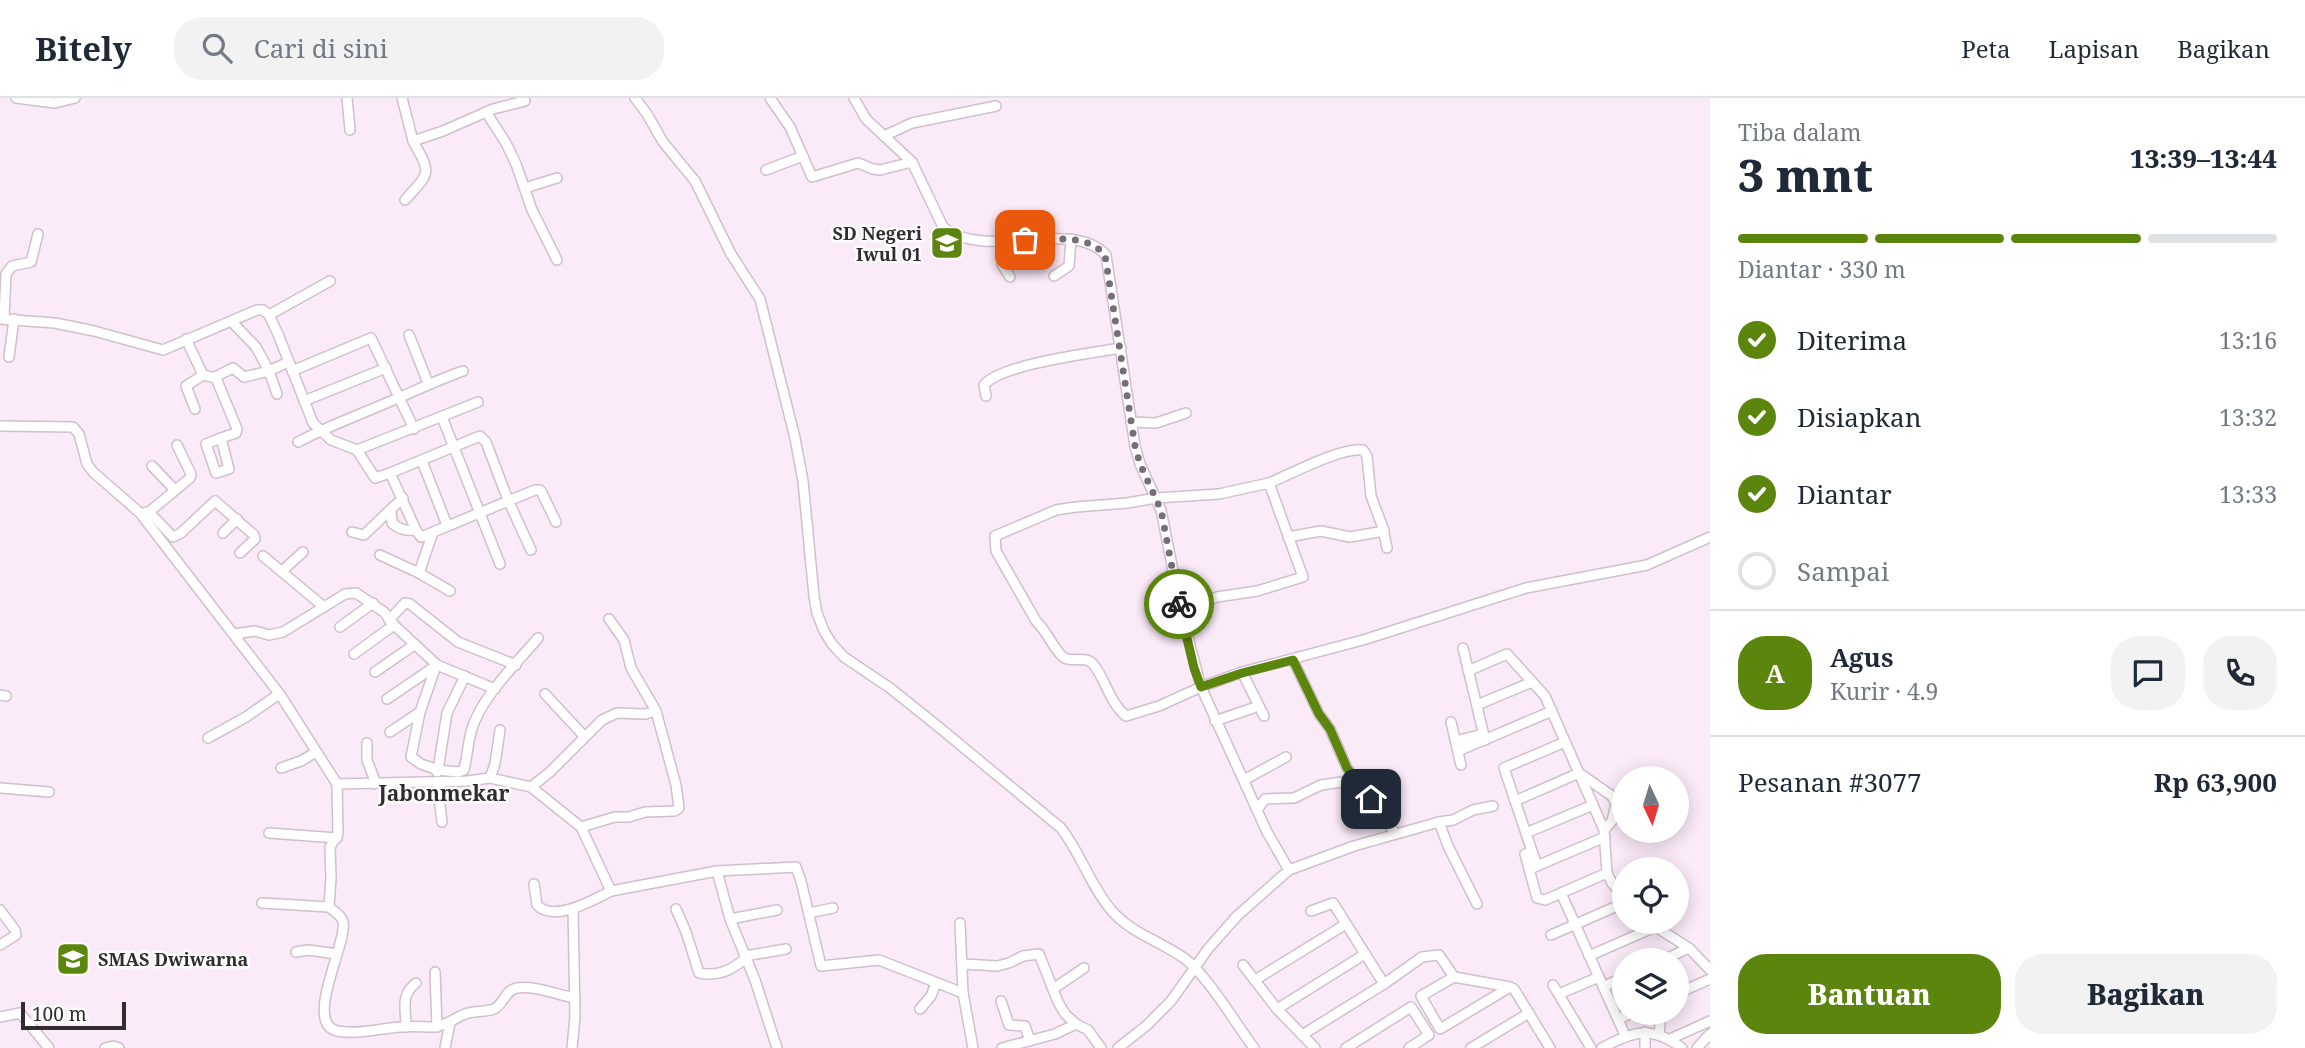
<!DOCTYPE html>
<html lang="id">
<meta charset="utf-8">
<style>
:root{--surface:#fff;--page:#f2f2f3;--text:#1f2937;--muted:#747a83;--line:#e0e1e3;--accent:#5c850d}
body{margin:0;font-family:"Noto Serif",serif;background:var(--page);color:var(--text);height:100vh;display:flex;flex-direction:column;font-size:26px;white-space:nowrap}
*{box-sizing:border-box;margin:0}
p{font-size:23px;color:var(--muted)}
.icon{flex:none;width:38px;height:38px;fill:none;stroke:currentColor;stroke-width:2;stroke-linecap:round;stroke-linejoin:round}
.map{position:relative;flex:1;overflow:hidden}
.details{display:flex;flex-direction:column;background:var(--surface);width:595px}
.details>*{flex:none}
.needle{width:46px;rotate:176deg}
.fabs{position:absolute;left:1612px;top:668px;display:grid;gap:14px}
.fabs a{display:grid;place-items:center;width:77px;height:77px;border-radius:50%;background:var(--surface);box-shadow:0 4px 18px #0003;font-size:35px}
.scale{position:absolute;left:21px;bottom:18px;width:105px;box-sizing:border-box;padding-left:7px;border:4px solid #322c31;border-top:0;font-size:19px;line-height:24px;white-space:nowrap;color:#322c31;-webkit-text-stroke:5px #fdfdfd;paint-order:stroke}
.pin{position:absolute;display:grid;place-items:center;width:60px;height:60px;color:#fff;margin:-30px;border-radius:14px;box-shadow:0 4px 10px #0006}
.courier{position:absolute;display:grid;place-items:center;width:70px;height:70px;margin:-35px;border:5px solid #5c850d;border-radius:50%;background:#fff;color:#222;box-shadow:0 2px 9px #0007}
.summary em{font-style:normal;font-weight:800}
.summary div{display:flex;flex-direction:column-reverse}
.summary{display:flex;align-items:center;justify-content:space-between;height:119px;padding:0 28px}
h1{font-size:46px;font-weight:800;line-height:52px}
.bar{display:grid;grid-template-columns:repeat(4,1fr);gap:10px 7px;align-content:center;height:84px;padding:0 28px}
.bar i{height:9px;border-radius:5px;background:var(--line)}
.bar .current{background:var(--accent)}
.bar p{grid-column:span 4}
.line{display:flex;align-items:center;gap:18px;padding:0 28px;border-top:2px solid var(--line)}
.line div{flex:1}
.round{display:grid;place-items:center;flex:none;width:74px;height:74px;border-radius:28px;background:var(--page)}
ol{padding:0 28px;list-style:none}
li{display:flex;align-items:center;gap:21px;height:77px}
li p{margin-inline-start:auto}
li .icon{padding:7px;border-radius:50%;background:var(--accent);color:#fff;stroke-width:4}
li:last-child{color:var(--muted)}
li i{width:38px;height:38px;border:4px solid var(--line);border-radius:50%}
.cta{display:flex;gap:14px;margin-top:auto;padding:14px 28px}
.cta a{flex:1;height:80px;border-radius:28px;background:var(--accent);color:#fff;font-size:28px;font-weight:800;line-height:80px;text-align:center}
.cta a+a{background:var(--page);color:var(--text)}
header{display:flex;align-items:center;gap:42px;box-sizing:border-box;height:98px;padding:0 35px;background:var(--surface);border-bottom:2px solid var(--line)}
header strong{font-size:33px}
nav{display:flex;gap:38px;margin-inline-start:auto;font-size:24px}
.search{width:490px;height:63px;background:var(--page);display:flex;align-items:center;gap:18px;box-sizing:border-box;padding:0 24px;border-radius:28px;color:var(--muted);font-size:26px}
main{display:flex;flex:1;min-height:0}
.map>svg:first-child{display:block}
</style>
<header>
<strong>Bitely</strong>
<div class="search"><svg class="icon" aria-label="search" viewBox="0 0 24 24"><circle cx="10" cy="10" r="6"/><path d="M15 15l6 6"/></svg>Cari di sini</div>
<nav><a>Peta</a><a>Lapisan</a><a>Bagikan</a></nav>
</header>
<main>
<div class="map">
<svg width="1710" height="950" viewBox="0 0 1710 950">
<rect width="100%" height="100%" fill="#fbeaf8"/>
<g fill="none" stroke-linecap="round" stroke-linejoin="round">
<defs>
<g id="street">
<path d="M 16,0 L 55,5 L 75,0"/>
<path d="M 347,0 L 350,32"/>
<path d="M 402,0 L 413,43 L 443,33 L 493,11 L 525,3"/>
<path d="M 635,0 L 647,16 L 663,44 L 695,83 L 731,156 L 760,201 L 795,340 L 803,383 L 814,498 L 817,515 L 824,533 L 832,546 L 844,559 L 890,590 L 935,626 L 1061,730 C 1081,756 1091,789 1112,813 C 1131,835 1160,843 1184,860 C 1207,877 1236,926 1254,950"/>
<path d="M 770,0 L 790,29 L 812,79 L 858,65 L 873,71 L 880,72 L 912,64"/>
<path d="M 854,0 L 866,21 L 912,64 L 943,129 C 985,164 1072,119 1106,157 L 1135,348 L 1140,366 L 1161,412 L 1181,513 L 1201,589 L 1267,734 L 1289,772 L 1237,818 L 1208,851 L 1171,903 L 1146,928 L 1118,950"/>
<path d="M 486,14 L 506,45 L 516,66 L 532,112 L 557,162"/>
<path d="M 884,38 L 912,25 L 996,8"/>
<path d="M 766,72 L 803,58"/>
<path d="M 525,90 L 557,80"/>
<path d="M 405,102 C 430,74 432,77 413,43"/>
<path d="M 1003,143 L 1002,166 L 1010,179"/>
<path d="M 1054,178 L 1069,168 L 1071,141"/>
<path d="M 269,217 L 330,183"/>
<path d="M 4,220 L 6,176 L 12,168 L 31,164 L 38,136"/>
<path d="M 0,221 L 55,225 L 94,233 L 163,252 L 257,212 L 263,212 L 269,217 L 278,236 L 313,325 L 331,342 L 357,352 L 375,380 L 390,375 L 416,432 L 421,439 L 535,392 L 540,392 L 542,395 L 556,424"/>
<path d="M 231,223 L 256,249 L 269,273 L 288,264"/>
<path d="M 409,237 L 428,285"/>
<path d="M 186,241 L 203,277 L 216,280 L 237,331 L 236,335 L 221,340"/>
<path d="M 9,259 L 14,221"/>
<path d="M 292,273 L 371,240 L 414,331"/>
<path d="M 215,279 L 233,270 L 244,279 L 269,273 L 277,296"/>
<path d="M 986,298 L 984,287 C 1001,266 1093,255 1121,250"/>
<path d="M 304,303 L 386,270"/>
<path d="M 195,311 L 186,288 L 203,277"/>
<path d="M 442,319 L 500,466"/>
<path d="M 1131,324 L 1156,325 L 1186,315"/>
<path d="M 0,328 L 73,329 L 79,336 L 87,366 L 93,374 L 140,415 L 281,598 L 337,686 L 467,683 L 490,680 L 531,689 L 581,729 L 611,793 L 717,773 L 730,821 L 755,882 L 777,950"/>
<path d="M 221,340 L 229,371 L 216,375 L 206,346 Z"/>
<path d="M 298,344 C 330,327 364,315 398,300 C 419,291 440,281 463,273"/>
<path d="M 357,352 L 478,304"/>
<path d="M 422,363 L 447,427"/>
<path d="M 152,368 L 174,391"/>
<path d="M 390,375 L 480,338 L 486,344 L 508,402 L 531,452"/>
<path d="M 1269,385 C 1291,376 1341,349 1363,352 L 1367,358 L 1371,398 L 1383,430 L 1387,450"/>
<path d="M 403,400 L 391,411 L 392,425 C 400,432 406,433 416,432"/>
<path d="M 146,414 L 149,414 L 190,380 L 191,376 L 177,347"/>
<path d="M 149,414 L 173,439 L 181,435 L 215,403 L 254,437 L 255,441 L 240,455"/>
<path d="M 352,434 L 364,437 L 391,411"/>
<path d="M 223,435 L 237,421"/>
<path d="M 1288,439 L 1321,433 L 1350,439 L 1384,433"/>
<path d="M 380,457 L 419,475 L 450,493"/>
<path d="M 263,458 L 324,509"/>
<path d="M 282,473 L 303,454"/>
<path d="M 419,475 L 432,437"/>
<path d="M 1181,513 L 1217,499 L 1257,493 L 1303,479 L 1269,385 L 1219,396 L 1156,400 L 1127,405 L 1076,409 L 1056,412 L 995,438 L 996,453 L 1036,523 C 1047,533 1052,549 1063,559 C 1073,566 1085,556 1094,567 C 1106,583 1110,605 1126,618 L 1159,608 L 1201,589 L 1242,574 L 1363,542 L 1526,490 L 1647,467 L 1710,439"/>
<path d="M 609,521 L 624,542 L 631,570 L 656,613"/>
<path d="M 389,522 L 405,505 L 410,506 L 458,544 L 516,567"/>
<path d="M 340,529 L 373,505"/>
<path d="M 234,536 L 255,533 L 269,537 L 283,534 L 345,496 L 356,495 L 384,514 L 394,527 L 437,567 L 495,591"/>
<path d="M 1463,550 L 1485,642"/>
<path d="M 354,556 L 394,527"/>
<path d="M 1293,562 L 1319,616 L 1330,631 L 1347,670 L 1395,735"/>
<path d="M 436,568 L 420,614 L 411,659 L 421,666 L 438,672 L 447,615 L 465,578"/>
<path d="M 1468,573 L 1507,556 L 1545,598 L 1604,732 L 1607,775 L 1612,785 L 1624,799"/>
<path d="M 375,574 L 414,547"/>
<path d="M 1242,574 L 1264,618"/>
<path d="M 545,596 L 584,638"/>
<path d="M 0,597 L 6,598"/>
<path d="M 387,601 L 437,567"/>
<path d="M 1477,607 L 1532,584"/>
<path d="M 1215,623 L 1259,608"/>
<path d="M 1451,624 L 1461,667"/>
<path d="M 390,634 L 420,614"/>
<path d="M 208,640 L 246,619 L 279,596"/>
<path d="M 1456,643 L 1483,636"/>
<path d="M 367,645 L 367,662 L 375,683 L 373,686"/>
<path d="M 1458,653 L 1552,613"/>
<path d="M 281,670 L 301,663 L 316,654"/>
<path d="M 437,674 L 438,672 L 458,674 L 464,672 C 467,659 468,646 471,634 C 480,600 516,566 538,540"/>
<path d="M 490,680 L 495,666 L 500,632"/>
<path d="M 1244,682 L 1286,659"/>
<path d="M 437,684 L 442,724"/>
<path d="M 337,686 L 338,736 L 330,749 L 331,780 L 329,809 C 334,814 341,816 343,824 C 348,844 303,925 337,933 C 357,937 382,930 401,929 C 412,928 423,929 433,929 C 447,928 455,919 468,915 C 476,913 486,914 494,911 C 504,906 505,892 517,890 C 535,887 557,897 575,900"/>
<path d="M 531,689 L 550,674 L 602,622 L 617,615 L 645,616 L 656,613 L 676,687 L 679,710 L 675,713 L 645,714 L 629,719 L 615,719 L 581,729"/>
<path d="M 0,690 L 49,694"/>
<path d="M 1515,703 L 1579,675 L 1612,698 L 1616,706 L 1612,723 L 1604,732"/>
<path d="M 1257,712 L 1265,701 L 1294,700 L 1321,687 L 1356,682"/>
<path d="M 1439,724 L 1448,748 L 1477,806"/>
<path d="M 269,735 L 337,740"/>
<path d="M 1526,735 L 1593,707"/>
<path d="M 1532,754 L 1525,756 L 1537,800 L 1545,802 L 1607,775"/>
<path d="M 1537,768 L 1504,670 L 1565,644"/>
<path d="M 1532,770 L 1605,739"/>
<path d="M 1289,772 L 1354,748 L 1439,724 L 1453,722 L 1473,712 L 1493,708"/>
<path d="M 717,773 L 796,769 L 801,783 L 821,868 L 879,862 L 963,895"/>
<path d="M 534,786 L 537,807 C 554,825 593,802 611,793"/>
<path d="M 1561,795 L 1625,937"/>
<path d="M 262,805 L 329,809"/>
<path d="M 676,811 L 686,834 L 699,875 C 718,879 732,872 746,860"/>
<path d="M 0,812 L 15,832 L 16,837 L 0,847"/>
<path d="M 1311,813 L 1333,805 L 1384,886"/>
<path d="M 809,815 L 833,810"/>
<path d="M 730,821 L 777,812"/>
<path d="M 1648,824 L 1689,850 L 1710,872"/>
<path d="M 960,825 L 963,895 L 973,950"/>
<path d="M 1551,837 L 1624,805"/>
<path d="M 296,854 L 308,852 L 337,856"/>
<path d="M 745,858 L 786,851"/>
<path d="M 1589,858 L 1655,829"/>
<path d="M 1661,863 L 1689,850"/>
<path d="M 963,866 L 997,868 L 1009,865 L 1023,858 L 1039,856 L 1058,904 L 1065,916 L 1076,926"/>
<path d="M 1243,867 L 1277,911 L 1315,950"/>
<path d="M 435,874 L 437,929"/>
<path d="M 1255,882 L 1346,826"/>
<path d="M 1553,887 L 1591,950"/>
<path d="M 1510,889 L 1440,931 L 1421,898 L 1454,879 L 1510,889 L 1514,891 L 1550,950"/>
<path d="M 1603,889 L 1624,879"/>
<path d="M 1053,891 L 1084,870"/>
<path d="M 1559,896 L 1599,879"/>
<path d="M 1676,896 L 1710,881"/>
<path d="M 1001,903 L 1009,927 L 1025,928 L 1030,943"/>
<path d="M 920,911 L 931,898 L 936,885"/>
<path d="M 1277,911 L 1365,856"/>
<path d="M 1655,915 L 1660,927 L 1659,936"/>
<path d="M 0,919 L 20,915 L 49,950"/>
<path d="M 1618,921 L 1632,915"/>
<path d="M 406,929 C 406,911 400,897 416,885"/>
<path d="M 1302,937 L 1384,886 L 1422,859 L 1439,857 L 1454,879"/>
<path d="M 1670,941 L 1710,923"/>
<path d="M 105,950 L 113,948 L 119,950"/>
<path d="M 445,950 L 450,925"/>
<path d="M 572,950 L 575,919 L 573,811"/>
<path d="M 1002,950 L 1055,936 L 1076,926 L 1088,932 L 1101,950"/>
<path d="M 1346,950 L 1411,909 L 1429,937 L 1409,950"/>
<path d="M 1471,950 L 1529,915"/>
<path d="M 1602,950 C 1633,933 1652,927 1682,950"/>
<path d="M 1645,950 L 1645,934"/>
<path d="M 1697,950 L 1710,936"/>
</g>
</defs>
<!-- street casing -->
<use href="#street" stroke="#d0bfcd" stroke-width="12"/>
<!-- street -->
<use href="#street" stroke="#fff" stroke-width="9"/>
</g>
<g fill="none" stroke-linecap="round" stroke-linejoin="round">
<!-- done -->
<path stroke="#786e77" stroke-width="7" stroke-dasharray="0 12.6" d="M 1025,142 C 1052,142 1086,135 1105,157 L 1135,348 L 1140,366 L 1161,412 L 1179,506"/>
<!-- route -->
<path stroke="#5c850d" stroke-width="9" d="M 1179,506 L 1194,570 L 1201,589 L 1242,575 L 1293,562 L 1319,616 L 1330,631 L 1347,670 L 1371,701"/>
</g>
<!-- icons -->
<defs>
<symbol id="school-square" viewBox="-11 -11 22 22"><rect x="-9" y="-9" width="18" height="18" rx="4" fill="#5c850d" stroke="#fdfdfd"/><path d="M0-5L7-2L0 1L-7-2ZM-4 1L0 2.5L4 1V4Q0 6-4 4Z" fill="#fff"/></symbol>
</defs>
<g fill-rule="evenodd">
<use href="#school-square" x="928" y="126" width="38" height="38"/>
<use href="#school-square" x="54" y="842" width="38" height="38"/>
</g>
<g text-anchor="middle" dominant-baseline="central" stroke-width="5" stroke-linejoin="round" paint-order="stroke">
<!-- poi labels -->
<g font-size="18" font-weight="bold" fill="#322c31" stroke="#fdfdfd" text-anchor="end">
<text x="922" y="135">SD Negeri<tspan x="922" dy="21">Iwul 01</tspan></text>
<text x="98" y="861" text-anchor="start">SMAS Dwiwarna</text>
</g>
<!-- quarter labels -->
<g font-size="21" font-weight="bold" fill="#322c31" stroke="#fdfdfd">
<text x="444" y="695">Jabonmekar</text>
</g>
</g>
</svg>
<div class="fabs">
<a><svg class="needle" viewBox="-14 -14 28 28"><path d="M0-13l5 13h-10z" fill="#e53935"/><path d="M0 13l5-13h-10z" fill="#747a83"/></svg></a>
<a><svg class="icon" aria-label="locate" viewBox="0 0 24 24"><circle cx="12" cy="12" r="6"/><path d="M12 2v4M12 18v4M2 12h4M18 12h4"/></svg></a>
<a><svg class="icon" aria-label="layers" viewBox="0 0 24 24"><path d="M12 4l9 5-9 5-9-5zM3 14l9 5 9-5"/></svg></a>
</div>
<div class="scale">100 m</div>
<div class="pin" style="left:1025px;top:142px;background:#ea580c"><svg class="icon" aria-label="bag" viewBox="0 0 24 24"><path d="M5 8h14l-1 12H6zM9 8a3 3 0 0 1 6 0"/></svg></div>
<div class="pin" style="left:1371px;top:701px;background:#1f2937"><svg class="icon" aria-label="home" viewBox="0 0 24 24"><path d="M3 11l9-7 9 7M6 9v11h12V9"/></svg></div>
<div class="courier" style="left:1179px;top:506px"><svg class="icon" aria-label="bike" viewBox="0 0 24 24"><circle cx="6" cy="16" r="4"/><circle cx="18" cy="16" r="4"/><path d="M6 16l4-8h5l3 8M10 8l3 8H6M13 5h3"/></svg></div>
</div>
<section class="details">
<div class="summary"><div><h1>3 mnt</h1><p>Tiba dalam</p></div><em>13:39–13:44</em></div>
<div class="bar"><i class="current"></i><i class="current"></i><i class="current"></i><i></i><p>Diantar · 330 m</p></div>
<ol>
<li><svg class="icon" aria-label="check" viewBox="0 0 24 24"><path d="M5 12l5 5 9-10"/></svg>Diterima<p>13:16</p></li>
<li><svg class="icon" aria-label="check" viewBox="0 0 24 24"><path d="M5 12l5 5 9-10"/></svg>Disiapkan<p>13:32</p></li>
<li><svg class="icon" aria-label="check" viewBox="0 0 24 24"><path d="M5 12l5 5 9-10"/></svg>Diantar<p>13:33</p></li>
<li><i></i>Sampai</li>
</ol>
<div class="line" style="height:126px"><b class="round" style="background:var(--accent);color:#fff">A</b><div><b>Agus</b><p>Kurir · 4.9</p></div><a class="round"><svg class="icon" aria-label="chat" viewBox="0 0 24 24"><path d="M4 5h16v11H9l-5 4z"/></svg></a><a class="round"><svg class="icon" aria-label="phone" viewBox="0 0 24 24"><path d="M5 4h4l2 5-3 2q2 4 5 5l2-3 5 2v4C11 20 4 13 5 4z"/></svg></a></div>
<div class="line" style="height:91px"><div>Pesanan #3077</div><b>Rp 63,900</b></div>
<div class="cta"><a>Bantuan</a><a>Bagikan</a></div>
</section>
</main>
